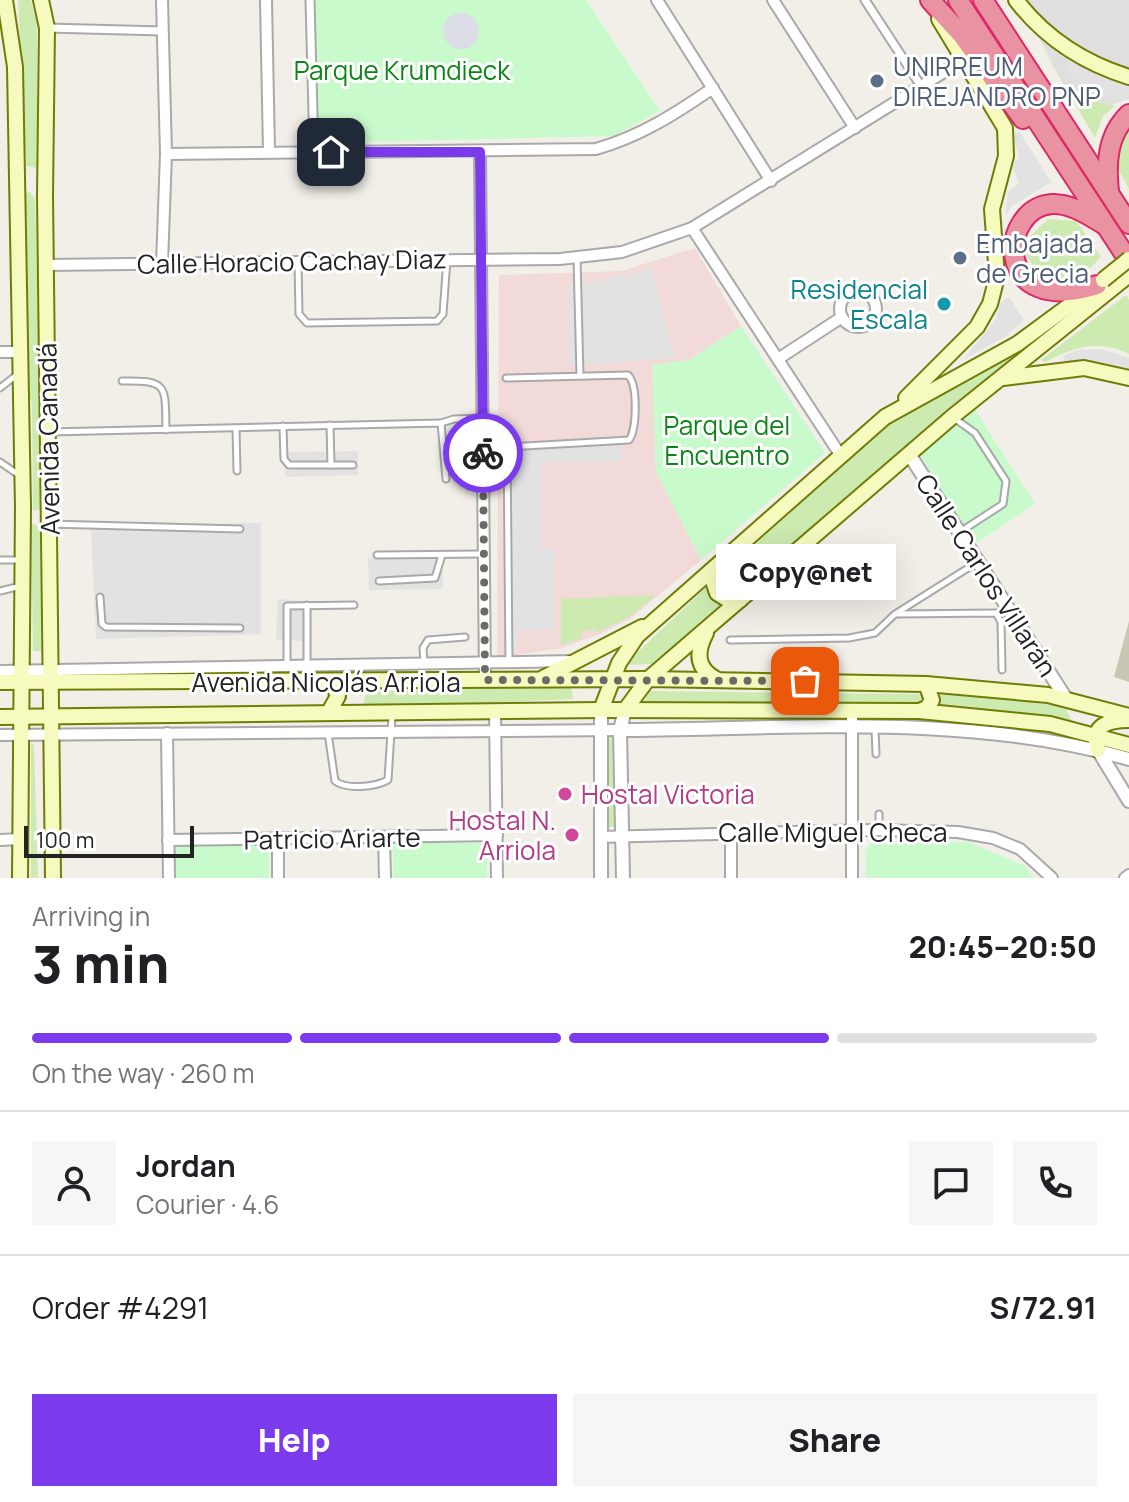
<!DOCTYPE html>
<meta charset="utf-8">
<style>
:root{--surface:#fff;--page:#f6f6f6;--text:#202124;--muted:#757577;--line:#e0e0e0;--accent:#7c3aed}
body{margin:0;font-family:Manrope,sans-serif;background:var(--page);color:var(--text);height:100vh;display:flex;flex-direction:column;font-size:30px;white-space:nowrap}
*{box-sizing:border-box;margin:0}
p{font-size:26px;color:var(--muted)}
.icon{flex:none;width:44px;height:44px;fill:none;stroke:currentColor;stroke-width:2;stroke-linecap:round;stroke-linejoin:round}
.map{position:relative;height:878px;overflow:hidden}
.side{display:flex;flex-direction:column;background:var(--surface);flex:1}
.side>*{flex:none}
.scale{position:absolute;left:24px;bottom:20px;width:170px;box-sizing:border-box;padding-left:8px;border:4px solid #222;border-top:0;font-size:22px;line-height:28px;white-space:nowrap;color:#222;-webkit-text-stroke:6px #fff;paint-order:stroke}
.pin{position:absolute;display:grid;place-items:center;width:68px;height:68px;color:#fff;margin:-34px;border-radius:16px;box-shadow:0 4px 12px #0006}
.courier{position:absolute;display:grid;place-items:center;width:80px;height:80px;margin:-40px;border:6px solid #7c3aed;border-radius:50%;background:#fff;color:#222;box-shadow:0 2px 10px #0007}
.bubble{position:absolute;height:56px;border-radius:0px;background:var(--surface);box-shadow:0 8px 32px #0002;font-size:26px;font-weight:800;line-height:56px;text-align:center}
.head em{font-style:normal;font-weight:800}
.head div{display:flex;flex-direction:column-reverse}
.head{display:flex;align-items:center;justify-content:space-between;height:136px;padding:0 32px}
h1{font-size:52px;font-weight:800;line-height:60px}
.bar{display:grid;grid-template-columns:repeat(4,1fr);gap:12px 8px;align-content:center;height:96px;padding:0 32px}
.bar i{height:10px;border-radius:6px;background:var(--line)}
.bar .on{background:var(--accent)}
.bar p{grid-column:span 4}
.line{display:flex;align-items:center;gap:20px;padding:0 32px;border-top:2px solid var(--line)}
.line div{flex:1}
.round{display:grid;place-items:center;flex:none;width:84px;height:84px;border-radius:0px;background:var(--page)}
.cta{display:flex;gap:16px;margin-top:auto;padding:16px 32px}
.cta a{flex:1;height:92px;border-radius:0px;background:var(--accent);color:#fff;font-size:32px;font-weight:800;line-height:92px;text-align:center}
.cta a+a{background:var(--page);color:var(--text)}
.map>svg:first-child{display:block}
</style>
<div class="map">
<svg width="1129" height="878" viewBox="0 0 1129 878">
<rect width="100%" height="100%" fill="#f2efe9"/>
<!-- residential -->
<path fill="#e0dfdf" d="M 1011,0 L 1129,0 L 1129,99 L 1105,107 L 1064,85 L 1039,38 Z"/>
<!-- commercial -->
<path fill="#f2dad9" d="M 695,248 L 741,326 L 689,360 L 652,365 L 656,472 L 701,560 L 631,618 L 600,634 L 562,648 L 497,658 L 499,275 L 621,271 Z"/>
<!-- construction -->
<path fill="#c7c7b4" d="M 1129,621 L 1129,682 L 1114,677 Z"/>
<!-- grass -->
<g fill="#cdebb0">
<path d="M 18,0 L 31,0 L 37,27 L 37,168 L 26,166 Z"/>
<path d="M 1040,44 L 1064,83 L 1101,103 L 1115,106 L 1103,116 L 1095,138 Z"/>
<path d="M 1129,126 L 1129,189 L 1114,161 Z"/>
<path d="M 30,192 L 35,199 L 43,510 L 33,510 L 32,403 L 26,386 L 23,193 Z"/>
<path d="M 1048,219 L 1076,221 L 1101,257 C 1095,263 1088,271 1081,275 C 1054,289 1028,270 1023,243 Z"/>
<path d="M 1126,295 L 1129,300 L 1129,354 C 1099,339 1074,347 1045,362 L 1041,360 Z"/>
<path d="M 1012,353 L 1015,358 L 655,664 L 624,665 L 853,449 L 911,407 Z"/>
<path d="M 31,523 L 40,527 L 41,651 L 33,651 Z"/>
<path d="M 656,595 L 629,617 L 596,633 L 596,629 L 582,631 L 582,638 L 561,645 L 561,599 Z"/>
<path d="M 571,687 L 573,699 L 367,708 L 364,702 L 367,691 Z"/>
<path d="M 649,691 L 983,695 L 1065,707 L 1074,725 L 644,704 Z"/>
<path d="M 607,734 L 616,734 L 617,827 L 608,827 Z"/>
<path d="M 31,744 L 34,745 L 38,878 L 31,878 Z"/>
</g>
<!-- park -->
<g fill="#c8facc">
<path d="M 315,0 L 586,0 L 660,111 L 613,136 L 316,143 Z"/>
<path d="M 741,326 L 825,453 L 701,560 L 656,472 L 652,365 L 689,360 Z"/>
<path d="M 975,410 L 1035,504 L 976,543 L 920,456 Z"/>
<path d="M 968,842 L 1025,866 L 1034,878 L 866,878 L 866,851 L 871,843 Z"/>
<rect x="393" y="843" width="94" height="35"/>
<rect x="175" y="846" width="94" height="32"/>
</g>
<!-- parking -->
<g fill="#e2e2e2">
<path d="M 1064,52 L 1129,86 L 1129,96 L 1124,100 L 1099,95 L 1083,86 L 1069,71 Z"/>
<path d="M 1019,131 L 1051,182 L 1012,206 L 1005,217 L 1008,192 L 1019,183 L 1012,165 L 1019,157 L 1013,135 Z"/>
<path d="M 652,269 L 675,358 L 569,366 L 568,284 L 586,284 Z"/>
<path d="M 1009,297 L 1024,320 L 1005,337 L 963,360 L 996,319 L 1000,303 Z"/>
<path d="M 1102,349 L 1129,358 L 1129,371 L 1084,360 L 1065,364 L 1063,356 L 1078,350 Z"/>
<path d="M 504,443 L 622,443 L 622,462 L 542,462 L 542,548 L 554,548 L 555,629 L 519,631 L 516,650 L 506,651 Z"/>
<path d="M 358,451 L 358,475 L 285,477 L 284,452 Z"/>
<path d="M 261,523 L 261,634 L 96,639 L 91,527 Z"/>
<path d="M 442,557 L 443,589 L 369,590 L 368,558 Z"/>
<path d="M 278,599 L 310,601 L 308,642 L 276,639 Z"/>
</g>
<!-- plaza -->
<circle fill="#dddde8" cx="461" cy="31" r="18"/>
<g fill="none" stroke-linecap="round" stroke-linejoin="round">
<defs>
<g id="service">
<path d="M 577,258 L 580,376"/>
<path d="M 298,263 L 299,314 L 307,323 L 437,321 L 443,314 L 447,259"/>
<path d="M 506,378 L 628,375 C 638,385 637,429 629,440 L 507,447 L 509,662"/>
<path d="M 122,381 C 169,380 165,386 166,430"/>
<path d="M 0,388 L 18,374"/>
<path d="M 954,418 L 975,433 L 1006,481 L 1003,504 L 960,532"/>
<path d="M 441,423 L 454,419 L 483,418"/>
<path d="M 330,425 L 331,465"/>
<path d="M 283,426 L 284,459 L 289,465 L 353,465"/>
<path d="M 236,428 L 237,471"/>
<path d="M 49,432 L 441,423 L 446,479"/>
<path d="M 0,462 L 19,475"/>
<path d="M 49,524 L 240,529"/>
<path d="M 377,555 L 483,554"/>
<path d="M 0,560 L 21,560"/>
<path d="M 379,581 L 435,578 L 442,555"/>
<path d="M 0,591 L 21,586"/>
<path d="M 100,597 L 102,624 L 106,627 L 240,628"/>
<path d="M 896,614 L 996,613 L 1001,622 L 1002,670"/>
<path d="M 730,640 L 849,638 L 875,633 L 895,614 L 976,563"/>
<path d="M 424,664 L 423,648 L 428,640 L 465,637"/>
<path d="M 307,665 L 307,605"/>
<path d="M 287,666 L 287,606 L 354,605"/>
<path d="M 875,729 L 876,754"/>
<path d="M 328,733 L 335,781 C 347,790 375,787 388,780 L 392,716"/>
<path d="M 879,814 L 879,829"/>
</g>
<g id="pedestrian">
<path d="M 310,0 L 314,152"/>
<path d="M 865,0 L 921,86"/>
<path d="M 47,28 L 163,31"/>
</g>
<g id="minor">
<path d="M 162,0 L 166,154 L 162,264"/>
<path d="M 266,0 L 269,151"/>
<path d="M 657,0 L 771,181"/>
<path d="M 773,0 L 855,128"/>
<path d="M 480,152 L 485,680"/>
<path d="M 166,154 L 596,149 C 641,136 675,114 713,88"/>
<path d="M 692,228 L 841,456"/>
<path d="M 46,265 L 560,259 L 622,252 L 692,228 L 965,59"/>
<circle cx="858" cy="309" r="18"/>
<path d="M 0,352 L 19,352"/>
<path d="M 778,359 L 842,317"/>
<path d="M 0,671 L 573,661"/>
<path d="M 495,710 L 497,878"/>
<path d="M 167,733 L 169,878"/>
<path d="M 0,735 L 620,730"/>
<path d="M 731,831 L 731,878"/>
<path d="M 384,837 L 385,878"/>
<path d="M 600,837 L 872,830 L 958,832 L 993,838 L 1020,849 L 1052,878"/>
<path d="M 278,838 L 278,878"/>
<path d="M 0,840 L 20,839"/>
<path d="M 168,840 L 497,835"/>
<path d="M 852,878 L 852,713"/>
<path d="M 1125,878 L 1129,875"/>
</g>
<g id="tertiary">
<path d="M 909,454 L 1065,697"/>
<path d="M 620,730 C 788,729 966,712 1129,759"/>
<path d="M 1098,750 L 1129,801"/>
<path d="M 601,878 L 601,710"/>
<path d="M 623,878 L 620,730 L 625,710"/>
</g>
<g id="secondary">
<path d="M 5,0 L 15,67 L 23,507 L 20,878"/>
<path d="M 41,0 L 47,28 L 45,196 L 53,878"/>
<path d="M 1016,0 C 1045,38 1084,63 1129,77"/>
<path d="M 1003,378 L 1084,368 L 1129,378"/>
<path d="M 906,398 L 977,327 L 990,304 L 997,277 L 992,209 L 1006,156 L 1005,128 L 939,19"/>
<path d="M 716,568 L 712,578 L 717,593 L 730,601 L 740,600"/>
<path d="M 706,633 C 696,652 696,668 716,679"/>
<path d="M 543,678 L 642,627"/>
<path d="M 0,682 L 648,679 L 926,684 L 1048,695 L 1129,716"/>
<path d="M 601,710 L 619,663 L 637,636 L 885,417 L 1017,344 L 1093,288"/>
<path d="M 625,710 L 648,679 L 952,417 L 1129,275"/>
<path d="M 919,711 L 927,708 L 932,700 L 926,684"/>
<path d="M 329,712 L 338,696 L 332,682"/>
<path d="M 0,717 L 601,710 L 919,711 L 1050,724 L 1129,745"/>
<path d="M 1098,750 C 1090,726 1107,720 1129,720"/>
</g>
<g id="motorway">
<path d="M 930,0 L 962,35 L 1023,119"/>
<path d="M 958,0 L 1129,261"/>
<path d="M 983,0 L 1129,224"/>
<path d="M 1109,192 C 1106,163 1107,135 1129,114"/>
<path d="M 1097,285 C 992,319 998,208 1052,204 C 1070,203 1088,215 1103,224"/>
</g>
</defs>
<!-- service casing -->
<use href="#service" stroke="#a9a9a9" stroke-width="9"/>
<!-- pedestrian casing -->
<use href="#pedestrian" stroke="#a9a9a9" stroke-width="11"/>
<!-- minor casing -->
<use href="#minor" stroke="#a9a9a9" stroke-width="14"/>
<!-- tertiary casing -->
<use href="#tertiary" stroke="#a9a9a9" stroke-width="16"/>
<!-- secondary casing -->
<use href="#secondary" stroke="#707d05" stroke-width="18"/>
<!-- motorway casing -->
<use href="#motorway" stroke="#dc2a67" stroke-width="22"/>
<!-- service -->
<use href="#service" stroke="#fff" stroke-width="5"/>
<!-- pedestrian -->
<use href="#pedestrian" stroke="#fff" stroke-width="7"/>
<!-- minor -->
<use href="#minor" stroke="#fff" stroke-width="10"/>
<!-- tertiary -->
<use href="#tertiary" stroke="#fff" stroke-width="12"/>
<!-- secondary -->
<use href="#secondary" stroke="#f7fabf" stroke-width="14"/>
<!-- motorway -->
<use href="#motorway" stroke="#e892a2" stroke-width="18"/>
<defs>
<path id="secondary-bridge" d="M 1103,280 L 1129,259"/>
</defs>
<!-- secondary-bridge casing -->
<use href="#secondary-bridge" stroke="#707d05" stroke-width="18" stroke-linecap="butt"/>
<!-- secondary-bridge -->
<use href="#secondary-bridge" stroke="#f7fabf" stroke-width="14"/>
</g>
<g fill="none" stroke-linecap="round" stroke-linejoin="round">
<!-- done -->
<path stroke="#6b6a68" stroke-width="8" stroke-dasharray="0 14.4" d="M 483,453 L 485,680 L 805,681"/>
<!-- route -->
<path stroke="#7c3aed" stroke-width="10" d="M 331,152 L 480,152 L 483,453"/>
</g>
<!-- markers -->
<g fill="#5c6f8a" stroke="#fff" stroke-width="3">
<circle cx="877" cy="81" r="8"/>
<circle cx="960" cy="258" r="8"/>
</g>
<circle fill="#0f9aa8" stroke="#fff" stroke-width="3" cx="944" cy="304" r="8"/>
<g fill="#d1479c" stroke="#fff" stroke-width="3">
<circle cx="565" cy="794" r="8"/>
<circle cx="572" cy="835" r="8"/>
</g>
<g text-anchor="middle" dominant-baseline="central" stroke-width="6" stroke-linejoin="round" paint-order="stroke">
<!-- service labels -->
<g font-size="26" fill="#4e5e75" stroke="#fff" text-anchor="start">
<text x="893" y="66">UNIRREUM<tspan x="893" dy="30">DIREJANDRO PNP</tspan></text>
<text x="976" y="243">Embajada<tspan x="976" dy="30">de Grecia</tspan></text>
</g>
<!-- park labels -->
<g font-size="26" fill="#0c8416" stroke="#fff">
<text x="402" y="70">Parque Krumdieck</text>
<text x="727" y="425">Parque del<tspan x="727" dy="30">Encuentro</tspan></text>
</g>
<!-- street labels -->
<g font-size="26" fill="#222" stroke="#fff">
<text transform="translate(292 261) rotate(-1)">Calle Horacio Cachay Diaz</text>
<text transform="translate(48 439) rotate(-91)">Avenida Canadá</text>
<text transform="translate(987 575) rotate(57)">Calle Carlos Villarán</text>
<text x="326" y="682">Avenida Nicolás Arriola</text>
<text x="833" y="832">Calle Miguel Checa</text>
<text transform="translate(332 838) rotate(-1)">Patricio Ariarte</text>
</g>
<!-- culture labels -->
<g font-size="26" fill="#0d838f" stroke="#fff" text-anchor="end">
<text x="928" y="289">Residencial<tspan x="928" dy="30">Escala</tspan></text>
</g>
<!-- hotel labels -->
<g font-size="26" fill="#b23c85" stroke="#fff" text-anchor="start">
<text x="581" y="794">Hostal Victoria</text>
<text x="556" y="820" text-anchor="end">Hostal N.<tspan x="556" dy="30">Arriola</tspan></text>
</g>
</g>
</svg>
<div class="scale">100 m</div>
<div class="pin" style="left:805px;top:681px;background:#ea580c"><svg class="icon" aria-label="bag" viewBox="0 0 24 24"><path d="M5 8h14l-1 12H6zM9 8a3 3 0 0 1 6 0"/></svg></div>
<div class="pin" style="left:331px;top:152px;background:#1f2937"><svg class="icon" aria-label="home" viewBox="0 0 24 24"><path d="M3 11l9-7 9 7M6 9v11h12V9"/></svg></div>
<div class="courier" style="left:483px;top:453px"><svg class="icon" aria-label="bike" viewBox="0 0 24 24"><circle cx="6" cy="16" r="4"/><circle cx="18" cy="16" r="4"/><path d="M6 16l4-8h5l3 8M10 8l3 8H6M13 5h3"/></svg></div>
<div class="bubble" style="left:716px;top:544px;width:180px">Copy@net</div>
</div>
<section class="side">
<div class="head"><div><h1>3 min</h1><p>Arriving in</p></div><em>20:45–20:50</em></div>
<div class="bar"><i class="on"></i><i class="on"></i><i class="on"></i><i></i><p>On the way · 260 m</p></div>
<div class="line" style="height:144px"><a class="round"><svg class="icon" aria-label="person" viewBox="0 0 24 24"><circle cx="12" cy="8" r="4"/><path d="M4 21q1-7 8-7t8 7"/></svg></a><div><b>Jordan</b><p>Courier · 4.6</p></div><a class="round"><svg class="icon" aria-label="chat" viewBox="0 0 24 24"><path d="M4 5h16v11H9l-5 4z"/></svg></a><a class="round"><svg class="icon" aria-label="phone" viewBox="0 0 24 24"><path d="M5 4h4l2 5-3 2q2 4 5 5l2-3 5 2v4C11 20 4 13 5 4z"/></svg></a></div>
<div class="line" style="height:104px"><div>Order #4291</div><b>S/72.91</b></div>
<div class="cta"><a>Help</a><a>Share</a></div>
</section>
